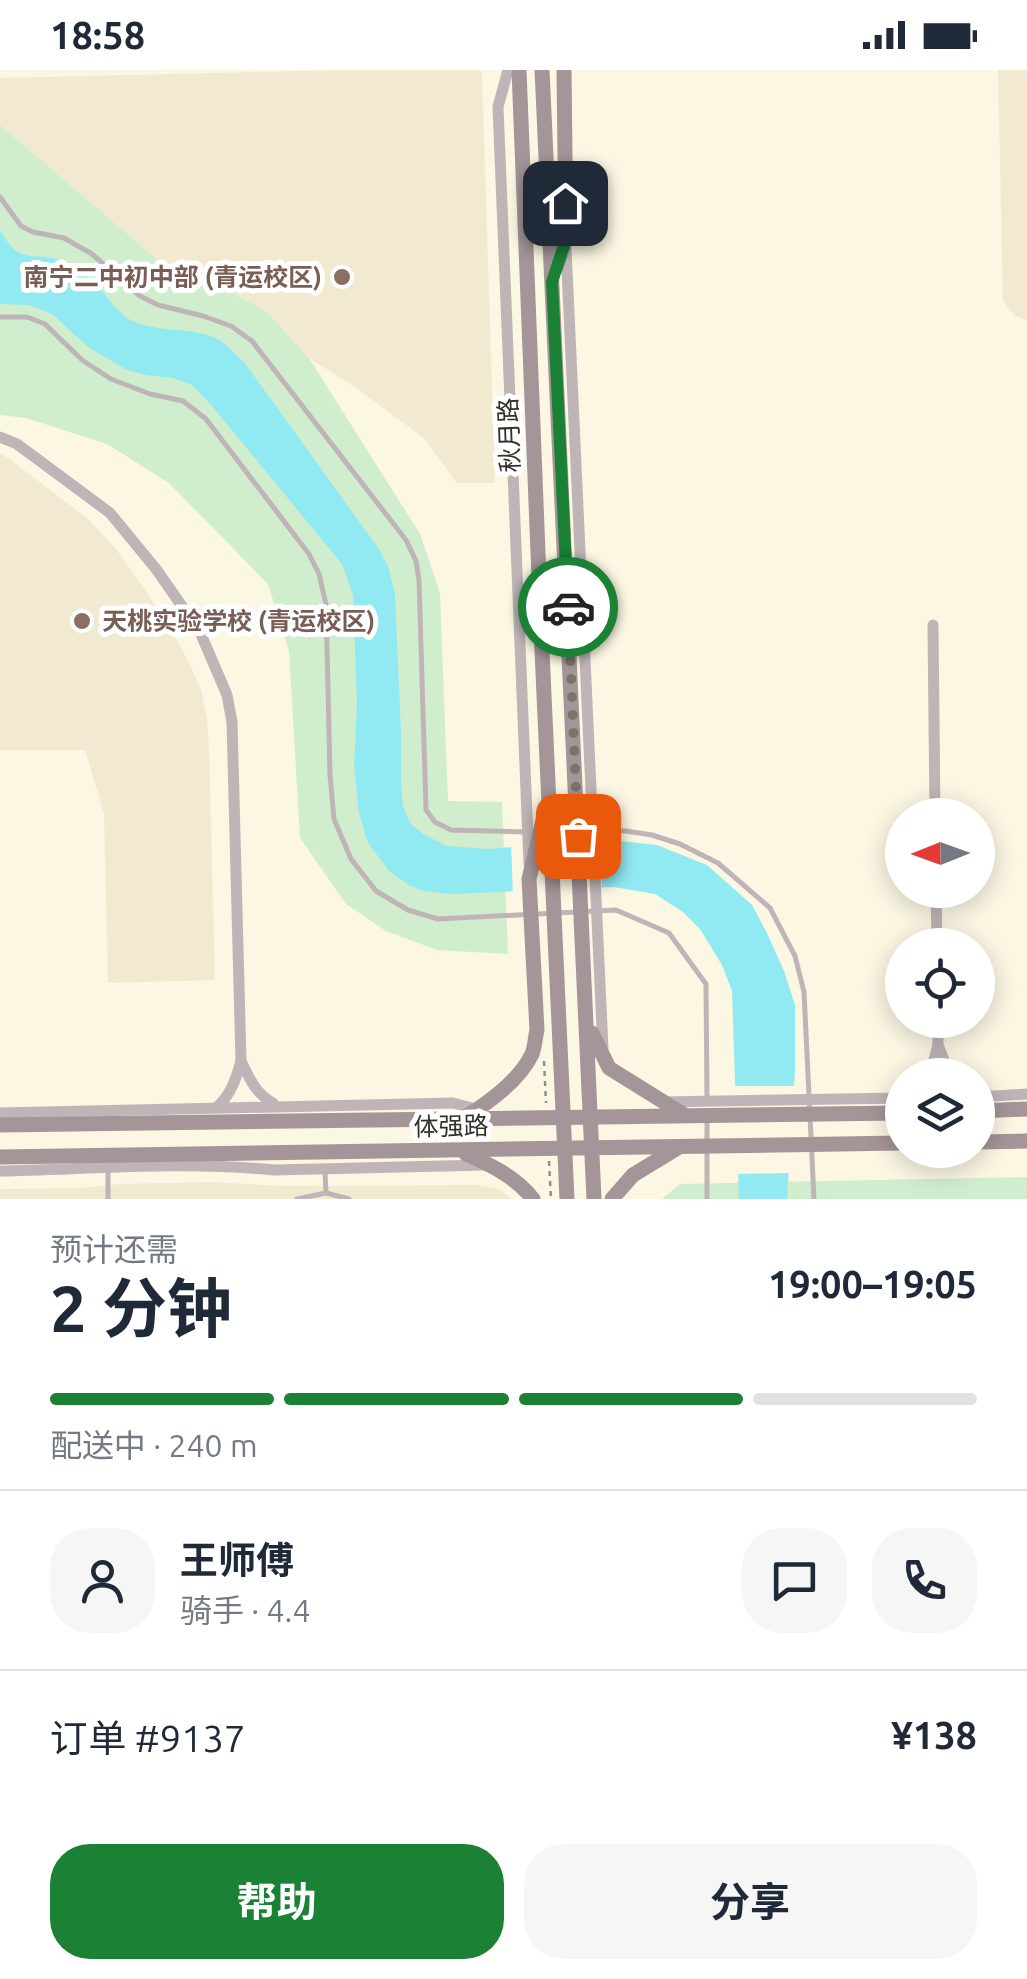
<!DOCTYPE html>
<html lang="zh">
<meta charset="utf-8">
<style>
:root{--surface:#fff;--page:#f6f6f7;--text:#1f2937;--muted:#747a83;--line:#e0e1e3;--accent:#1b8135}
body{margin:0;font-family:Ubuntu,"Noto Sans SC",sans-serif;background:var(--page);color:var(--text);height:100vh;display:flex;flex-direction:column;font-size:38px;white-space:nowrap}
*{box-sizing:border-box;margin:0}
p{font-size:32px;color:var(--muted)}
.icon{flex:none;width:55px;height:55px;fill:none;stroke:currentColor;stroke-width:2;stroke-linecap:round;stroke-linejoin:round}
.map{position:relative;height:1129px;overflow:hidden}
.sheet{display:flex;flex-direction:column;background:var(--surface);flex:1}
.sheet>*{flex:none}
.needle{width:65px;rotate:269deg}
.buttons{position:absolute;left:885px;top:728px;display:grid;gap:20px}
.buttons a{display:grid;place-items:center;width:110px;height:110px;border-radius:50%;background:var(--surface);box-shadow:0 5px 25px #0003;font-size:50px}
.pin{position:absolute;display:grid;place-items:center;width:85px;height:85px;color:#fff;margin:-42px;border-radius:20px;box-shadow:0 5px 15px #0006}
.courier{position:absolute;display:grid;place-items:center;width:100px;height:100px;margin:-50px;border:8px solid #1b8135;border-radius:50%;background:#fff;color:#222;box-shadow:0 2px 12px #0007}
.overview em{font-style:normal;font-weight:700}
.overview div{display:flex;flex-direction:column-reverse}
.overview{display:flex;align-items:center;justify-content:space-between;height:170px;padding:0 50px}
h1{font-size:65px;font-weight:700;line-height:75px}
.bar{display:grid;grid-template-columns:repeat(4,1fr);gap:15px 10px;align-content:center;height:120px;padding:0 50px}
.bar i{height:12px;border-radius:8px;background:var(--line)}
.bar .current{background:var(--accent)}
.bar p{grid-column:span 4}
.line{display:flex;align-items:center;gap:25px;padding:0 50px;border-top:2px solid var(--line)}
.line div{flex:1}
.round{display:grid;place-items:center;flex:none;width:105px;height:105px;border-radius:40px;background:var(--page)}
.primary-button{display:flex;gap:20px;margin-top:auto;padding:20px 50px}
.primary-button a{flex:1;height:115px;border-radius:40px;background:var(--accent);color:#fff;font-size:40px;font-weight:700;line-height:115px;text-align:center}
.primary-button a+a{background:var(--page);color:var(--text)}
.status{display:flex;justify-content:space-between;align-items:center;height:70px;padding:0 50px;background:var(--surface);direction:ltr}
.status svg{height:28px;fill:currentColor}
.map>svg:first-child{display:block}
</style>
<div class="status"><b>18:58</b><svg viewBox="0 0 49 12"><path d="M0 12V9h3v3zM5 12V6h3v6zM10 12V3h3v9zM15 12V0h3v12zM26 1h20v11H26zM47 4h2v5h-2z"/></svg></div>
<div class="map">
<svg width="1027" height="1129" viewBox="0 0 1027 1129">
<rect width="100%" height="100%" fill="#fbf7e3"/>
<!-- built -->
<g fill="#f1ead0">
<path d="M 345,0 L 479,0 L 482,4 L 495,413 L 457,413 L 424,368 L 355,317 L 309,288 L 267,242 L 223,217 L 166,197 L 0,55 L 0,8 Z"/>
<path d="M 998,0 L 1027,0 L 1027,250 L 1015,246 L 1003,231 Z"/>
<path d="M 0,384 L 8,388 L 87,448 L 116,479 L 146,521 L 183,581 L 201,619 L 207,648 L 209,678 L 215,910 L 108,913 L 104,743 L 85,680 L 0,680 Z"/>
<path d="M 213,1112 L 281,1116 L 477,1115 L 500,1119 L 512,1129 L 0,1129 L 0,1119 L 84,1118 L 119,1114 Z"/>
</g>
<!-- green -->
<g fill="#d0eecd">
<path d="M 0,55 L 166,197 L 223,217 L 267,242 L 309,288 L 420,464 L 440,523 L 448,731 L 502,732 L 508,884 L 437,880 L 386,861 L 346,834 L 300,768 L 289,581 L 268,514 L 169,413 L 107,374 L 26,348 L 0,345 Z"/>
<path d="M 1027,1107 L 1027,1129 L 662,1129 L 680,1114 Z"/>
</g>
<!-- water -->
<path fill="#91e9f1" d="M 0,160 C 22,200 34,178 66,193 C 74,196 85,204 92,210 C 107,224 117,246 137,253 C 164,263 195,256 221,271 C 229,277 237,286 244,292 L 379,479 L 389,499 L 395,525 L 401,663 L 401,710 L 403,736 L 410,753 L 423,764 L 447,776 L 487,779 L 611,770 L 657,775 L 707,795 L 752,835 L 767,863 L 784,901 L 795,935 L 795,1000 L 787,1129 L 739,1129 L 732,921 L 722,895 L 700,859 L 683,842 L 655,824 L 614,817 L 452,824 L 423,821 L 409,815 L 390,802 L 368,773 L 359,743 L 354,696 L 357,634 L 353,525 L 342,494 L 212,336 L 192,315 L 173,308 L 146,305 L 127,300 L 88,277 L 52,244 L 29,235 L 0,234 Z"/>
<!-- pier -->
<g fill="#fbf7e3">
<path d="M 600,766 L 602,823 L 513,826 L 511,772 Z"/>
<path d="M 730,1016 L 799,1016 L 794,1103 L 733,1104 Z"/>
</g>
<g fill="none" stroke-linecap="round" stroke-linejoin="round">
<!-- path -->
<g stroke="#939082" stroke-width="2.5" stroke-dasharray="5 5" stroke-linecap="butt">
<path d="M 544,991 L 546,1033"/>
<path d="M 549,1091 L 551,1129"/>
</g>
<!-- service -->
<g stroke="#bfb5b7" stroke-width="5">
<path d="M 0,127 L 21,156 L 33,162 L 64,168 L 92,184 L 140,226 L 158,235 L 203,246 L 231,256 L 252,271 L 406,470 L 416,491 L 419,510 L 426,740 L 435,752 L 451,760 L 526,762"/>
<path d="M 0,247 L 27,247 L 45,254 L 82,290 L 111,309 L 150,324 L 183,331 L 206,349 L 309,484 L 319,504 L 326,534 L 330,705 L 334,749 L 351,789 L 376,821 L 408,840 L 438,849 L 616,840 L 669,863 L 706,914 L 707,1028"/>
<path d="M 592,760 L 626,761 L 652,765 L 680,774 L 718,793 L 770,838 L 795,886 L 804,922 L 814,1129"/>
<path d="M 552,762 L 576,761"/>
<path d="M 325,1102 L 326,1123"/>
<path d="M 108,1129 L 108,1098"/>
<path d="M 297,1129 L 326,1123 L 349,1129"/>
<path d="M 707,1129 L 707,1049"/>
</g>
<!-- minor -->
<g stroke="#bfb5b7" stroke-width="11">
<path d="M 508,0 L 498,37 L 529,794"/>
<path d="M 566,178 L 603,979"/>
<path d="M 0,367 L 17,374 L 110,443 L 156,499 L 200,562 L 227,625 L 232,652 L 241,991"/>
<path d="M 933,555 L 935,745"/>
<path d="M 936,820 L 937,875"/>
<path d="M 938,950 L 938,975"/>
<path d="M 930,1005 L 938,975 L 950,1005"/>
<path d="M 978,1027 L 1027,1024"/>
<path d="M 662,1032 L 902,1028"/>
<path d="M 216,1038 C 231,1025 236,1009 241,991 C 249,1008 256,1024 273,1033"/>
<path d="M 0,1043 L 453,1033 L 480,1040"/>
<path d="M 0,1101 C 91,1099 184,1091 274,1100 L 485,1095"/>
</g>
<!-- secondary -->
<g stroke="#a49598" stroke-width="15">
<path d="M 519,0 L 541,559 L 567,1129"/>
<path d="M 542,0 L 594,1129"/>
<path d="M 556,198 L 566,169 L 564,0"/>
<path d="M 592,963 L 609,998 L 683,1044"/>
<path d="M 978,1041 L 1027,1039"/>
<path d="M 462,1049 C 487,1034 519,1011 532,984 C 535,977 535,968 537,960 L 529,809 L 544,746"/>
<path d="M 0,1055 L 902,1043"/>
<path d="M 978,1072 L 1027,1071"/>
<path d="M 466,1084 C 491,1095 516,1107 533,1129"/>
<path d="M 0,1087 L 902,1073"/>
<path d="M 612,1129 L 633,1105 L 679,1077"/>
</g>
</g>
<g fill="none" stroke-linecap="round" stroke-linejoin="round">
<!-- done -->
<path stroke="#787669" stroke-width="10" stroke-dasharray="0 18" d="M 568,537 L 578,766"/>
<!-- route -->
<path stroke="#1b8135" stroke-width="12" d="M 565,133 L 566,169 L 552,212 L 568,537"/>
</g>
<!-- markers -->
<g fill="#8d6e63" stroke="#fff" stroke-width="4">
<circle cx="342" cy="207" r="10"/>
<circle cx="82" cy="551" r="10"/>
</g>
<g text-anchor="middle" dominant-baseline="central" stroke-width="10" stroke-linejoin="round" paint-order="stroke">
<!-- education labels -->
<g font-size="25" font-weight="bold" fill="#785e54" stroke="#fff" text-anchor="end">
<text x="322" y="207">南宁二中初中部 (青运校区)</text>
<text x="102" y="551" text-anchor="start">天桃实验学校 (青运校区)</text>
</g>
<!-- street labels -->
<g font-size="25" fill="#313028" stroke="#fff">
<text transform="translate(509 365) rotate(-92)">秋月路</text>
<text transform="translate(451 1056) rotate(-1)">体强路</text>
</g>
</g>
</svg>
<div class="buttons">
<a><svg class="needle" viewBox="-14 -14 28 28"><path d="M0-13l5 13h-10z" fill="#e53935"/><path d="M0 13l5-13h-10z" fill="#747a83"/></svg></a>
<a><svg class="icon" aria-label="locate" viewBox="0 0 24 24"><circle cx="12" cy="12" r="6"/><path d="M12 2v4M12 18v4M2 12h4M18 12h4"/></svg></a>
<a><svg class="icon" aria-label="layers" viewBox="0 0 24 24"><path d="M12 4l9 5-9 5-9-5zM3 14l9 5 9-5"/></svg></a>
</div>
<div class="pin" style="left:578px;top:766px;background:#ea580c"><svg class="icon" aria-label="bag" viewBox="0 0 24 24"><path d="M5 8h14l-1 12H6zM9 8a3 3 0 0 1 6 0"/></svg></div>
<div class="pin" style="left:565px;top:133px;background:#1f2937"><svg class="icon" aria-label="home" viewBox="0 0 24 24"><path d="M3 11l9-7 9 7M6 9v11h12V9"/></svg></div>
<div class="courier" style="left:568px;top:537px"><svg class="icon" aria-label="car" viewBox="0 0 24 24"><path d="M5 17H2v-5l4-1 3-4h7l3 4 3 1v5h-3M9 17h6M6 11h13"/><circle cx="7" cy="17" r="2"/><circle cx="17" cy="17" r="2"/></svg></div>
</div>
<section class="sheet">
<div class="overview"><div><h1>2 分钟</h1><p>预计还需</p></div><em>19:00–19:05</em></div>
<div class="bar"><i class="current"></i><i class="current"></i><i class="current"></i><i></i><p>配送中 · 240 m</p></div>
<div class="line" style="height:180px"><a class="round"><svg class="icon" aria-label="person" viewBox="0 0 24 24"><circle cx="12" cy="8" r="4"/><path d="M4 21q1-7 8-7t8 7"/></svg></a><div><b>王师傅</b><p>骑手 · 4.4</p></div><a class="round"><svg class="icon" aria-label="chat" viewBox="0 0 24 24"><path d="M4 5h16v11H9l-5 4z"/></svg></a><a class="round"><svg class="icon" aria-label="phone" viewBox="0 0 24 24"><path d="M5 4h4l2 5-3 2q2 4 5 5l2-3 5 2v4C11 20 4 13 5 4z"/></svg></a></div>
<div class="line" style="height:130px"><div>订单 #9137</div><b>¥138</b></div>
<div class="primary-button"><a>帮助</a><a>分享</a></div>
</section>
